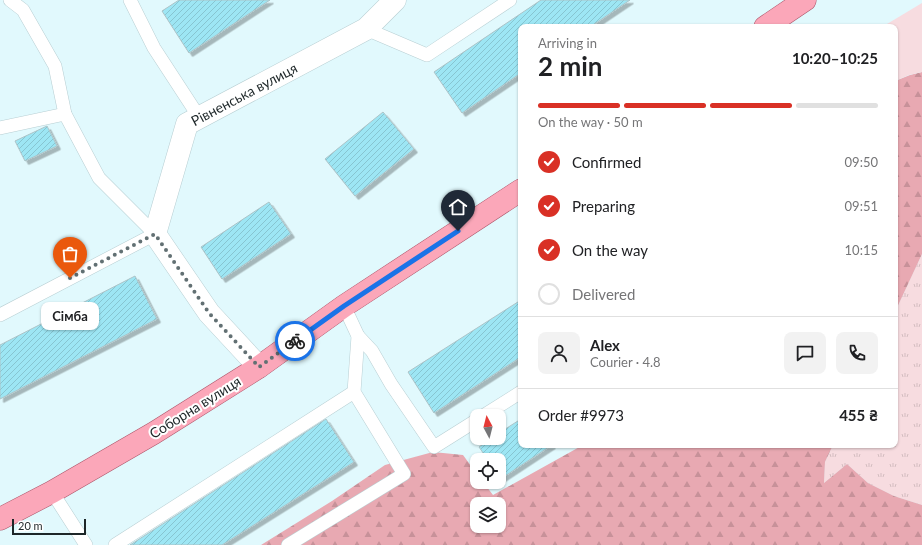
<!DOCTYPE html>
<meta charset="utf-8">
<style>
:root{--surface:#fff;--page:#f2f2f2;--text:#202124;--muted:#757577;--line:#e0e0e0;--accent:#d93025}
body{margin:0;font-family:Lato,sans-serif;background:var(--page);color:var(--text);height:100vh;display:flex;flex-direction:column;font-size:15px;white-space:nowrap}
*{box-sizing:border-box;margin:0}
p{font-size:13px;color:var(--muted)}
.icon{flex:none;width:22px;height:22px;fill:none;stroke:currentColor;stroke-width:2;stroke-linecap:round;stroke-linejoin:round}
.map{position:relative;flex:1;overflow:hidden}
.side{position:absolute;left:518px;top:24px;width:380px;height:424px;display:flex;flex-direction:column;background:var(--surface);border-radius:8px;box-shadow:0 1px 3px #0004}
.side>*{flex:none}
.needle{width:26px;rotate:353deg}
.fabs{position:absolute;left:470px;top:409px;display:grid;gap:8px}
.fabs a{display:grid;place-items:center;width:36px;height:36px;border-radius:8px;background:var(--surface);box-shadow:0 1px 3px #0004;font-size:20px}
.scale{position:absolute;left:12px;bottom:10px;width:74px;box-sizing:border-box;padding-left:4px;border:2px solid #1d2628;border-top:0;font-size:11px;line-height:14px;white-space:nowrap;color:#1d2628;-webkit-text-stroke:3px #fff;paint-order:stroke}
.pin{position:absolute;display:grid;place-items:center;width:34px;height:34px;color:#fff;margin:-41px -17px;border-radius:50% 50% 50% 0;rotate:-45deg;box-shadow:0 0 4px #0007}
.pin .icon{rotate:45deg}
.courier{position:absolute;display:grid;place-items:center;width:40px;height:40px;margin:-20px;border:3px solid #1a73e8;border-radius:50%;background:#fff;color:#222;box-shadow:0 1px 5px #0007}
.bubble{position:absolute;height:28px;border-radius:8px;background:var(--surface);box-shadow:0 1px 3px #0004;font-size:13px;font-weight:700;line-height:28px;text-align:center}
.head em{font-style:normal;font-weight:700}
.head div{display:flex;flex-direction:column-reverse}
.head{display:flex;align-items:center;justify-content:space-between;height:68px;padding:0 20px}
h1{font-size:26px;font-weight:700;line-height:30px}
.bar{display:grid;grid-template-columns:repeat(4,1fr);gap:6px 4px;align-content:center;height:48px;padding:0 20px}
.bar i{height:5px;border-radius:3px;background:var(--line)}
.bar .active{background:var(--accent)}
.bar p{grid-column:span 4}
.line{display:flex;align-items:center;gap:10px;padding:0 20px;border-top:1px solid var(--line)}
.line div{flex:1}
.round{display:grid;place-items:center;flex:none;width:42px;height:42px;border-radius:8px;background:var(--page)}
ol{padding:0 20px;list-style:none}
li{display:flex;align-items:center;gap:12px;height:44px}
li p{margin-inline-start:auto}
li .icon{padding:4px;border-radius:50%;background:var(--accent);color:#fff;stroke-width:4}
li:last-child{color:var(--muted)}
li i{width:22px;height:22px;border:2px solid var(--line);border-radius:50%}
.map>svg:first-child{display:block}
</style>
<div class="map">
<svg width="922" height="545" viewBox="0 0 922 545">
<defs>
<pattern id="grass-tufts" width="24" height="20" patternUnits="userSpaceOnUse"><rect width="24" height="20" fill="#f7dce0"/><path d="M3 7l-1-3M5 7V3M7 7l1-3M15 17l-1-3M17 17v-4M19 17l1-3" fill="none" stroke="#d3bdc0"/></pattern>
<pattern id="forest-firs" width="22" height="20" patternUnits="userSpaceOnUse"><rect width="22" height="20" fill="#e8a9b2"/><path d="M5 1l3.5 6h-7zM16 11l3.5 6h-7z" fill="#c79199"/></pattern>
<pattern id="building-hatch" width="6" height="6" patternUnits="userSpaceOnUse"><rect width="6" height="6" fill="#9de6f4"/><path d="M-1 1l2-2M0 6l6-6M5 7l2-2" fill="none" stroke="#87c5d1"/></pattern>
<filter id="shadow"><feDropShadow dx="3.5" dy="3.5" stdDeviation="0" flood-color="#0004"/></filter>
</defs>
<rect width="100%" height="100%" fill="#e1f9fd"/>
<!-- grass -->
<path fill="url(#grass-tufts)" d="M 922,254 L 922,505 L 894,496 L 868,483 L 847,464 L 824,483 L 825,462 L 833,445 L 895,445 L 895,312 Z"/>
<!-- forest -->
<g fill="url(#forest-firs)" fill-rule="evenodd">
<path d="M 922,72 L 922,254 L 895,312 L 895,81 L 910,75 Z"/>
<path d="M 583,445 L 833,445 L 825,462 L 824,483 L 847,464 L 868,483 L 894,496 L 922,505 L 922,545 L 261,545 L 332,501 L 385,465 L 433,452 L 463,455 L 477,474 L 477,482 L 483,482 L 493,495 ZM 477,504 L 499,504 L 499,526 L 477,526 Z"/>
</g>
<!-- park -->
<path fill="#f7dce0" d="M 922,3 L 922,72 L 909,75 L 895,81 L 895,27 L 882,27 Z"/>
<!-- building -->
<g fill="url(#building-hatch)" stroke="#adc3c7" filter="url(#shadow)">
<path d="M 179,0 L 270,0 L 189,53 L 162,11 Z"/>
<path d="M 541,0 L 630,0 L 590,27 L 521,27 L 521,73 L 462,113 L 434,72 Z"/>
<path d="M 383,112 L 414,149 L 355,196 L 325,159 Z"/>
<path d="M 47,126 L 57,146 L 25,161 L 15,141 Z"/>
<path d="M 269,202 L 291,234 L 222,279 L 201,247 Z"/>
<path d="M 135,276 L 157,319 L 0,399 L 0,345 Z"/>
<path d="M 521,300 L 521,357 L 434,413 L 408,372 Z"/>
<path d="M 326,419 L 354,462 L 222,545 L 130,545 Z"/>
<path d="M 521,419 L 521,445 L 552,445 L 499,480 L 499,460 L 488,460 L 479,447 L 492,438 L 499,438 L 499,433 Z"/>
</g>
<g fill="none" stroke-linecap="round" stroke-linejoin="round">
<defs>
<g id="lane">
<path d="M 130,0 L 154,48 L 199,117"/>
<path d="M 366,29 L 427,55 L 510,0"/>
<path d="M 0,128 L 65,114"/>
<path d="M 0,315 L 155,234 L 99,178 L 65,114 L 55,66 L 23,10 L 10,0"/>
<path d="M 358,336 L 372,351 L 391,384 L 434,447 L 477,420"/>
<path d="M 483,416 L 521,392"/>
<path d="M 52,492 L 86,545"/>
<path d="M 115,545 L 354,392"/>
<path d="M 288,545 L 404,474 L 354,392 L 358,336 L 344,306"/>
</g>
<path id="street" d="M 259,367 L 209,313 L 155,234 L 187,124 L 366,29 L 395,0"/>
<g id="primary">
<path d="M 765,27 L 805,0"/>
<path d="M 0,519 L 52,492 L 154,433 L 259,367 L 344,306 L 521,190"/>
</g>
</defs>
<!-- lane casing -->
<use href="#lane" stroke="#b8cfd3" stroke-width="14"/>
<!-- street casing -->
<use href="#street" stroke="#b8cfd3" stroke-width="23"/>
<!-- primary casing -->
<use href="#primary" stroke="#ac5468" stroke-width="23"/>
<!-- lane -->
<use href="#lane" stroke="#fff" stroke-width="13"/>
<!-- street -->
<use href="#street" stroke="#fff" stroke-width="22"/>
<!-- primary -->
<use href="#primary" stroke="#fba7b9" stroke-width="22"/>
</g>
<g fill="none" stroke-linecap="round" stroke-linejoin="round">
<!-- done -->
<path stroke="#627073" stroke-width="4" stroke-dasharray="0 7.2" d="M 70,278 L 155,234 L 209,313 L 259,367 L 295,341"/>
<!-- route -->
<path stroke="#1a73e8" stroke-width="5" d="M 295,341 L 344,306 L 458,231"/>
</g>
<g text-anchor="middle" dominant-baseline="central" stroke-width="4" stroke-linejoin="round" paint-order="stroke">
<!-- street labels -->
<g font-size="14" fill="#1d2628" stroke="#fff">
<text transform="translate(244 94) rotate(-28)">Рівненська вулиця</text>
<text transform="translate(195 407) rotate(-32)">Соборна вулиця</text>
</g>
</g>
</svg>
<div class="fabs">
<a><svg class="needle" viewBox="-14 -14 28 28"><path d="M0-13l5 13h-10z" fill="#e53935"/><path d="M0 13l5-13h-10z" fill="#757577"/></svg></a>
<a><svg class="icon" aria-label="locate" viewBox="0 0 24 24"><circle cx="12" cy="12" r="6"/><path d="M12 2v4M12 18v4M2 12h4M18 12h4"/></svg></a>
<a><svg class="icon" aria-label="layers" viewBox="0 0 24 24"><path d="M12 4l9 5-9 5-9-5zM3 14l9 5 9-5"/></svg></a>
</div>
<div class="scale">20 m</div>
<div class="pin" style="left:70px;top:278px;background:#ea580c"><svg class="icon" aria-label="bag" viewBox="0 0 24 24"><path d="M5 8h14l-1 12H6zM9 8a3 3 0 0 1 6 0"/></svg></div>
<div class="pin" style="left:458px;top:231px;background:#1f2937"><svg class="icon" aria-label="home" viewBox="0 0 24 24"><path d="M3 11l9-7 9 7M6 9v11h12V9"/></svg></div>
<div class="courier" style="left:295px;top:341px"><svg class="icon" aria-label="bike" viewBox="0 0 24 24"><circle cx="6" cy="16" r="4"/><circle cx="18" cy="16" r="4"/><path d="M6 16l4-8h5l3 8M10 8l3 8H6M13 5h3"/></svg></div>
<div class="bubble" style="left:41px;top:302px;width:58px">Сімба</div>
<section class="side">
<div class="head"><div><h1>2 min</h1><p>Arriving in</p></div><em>10:20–10:25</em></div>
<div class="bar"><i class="active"></i><i class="active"></i><i class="active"></i><i></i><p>On the way · 50 m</p></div>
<ol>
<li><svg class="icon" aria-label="check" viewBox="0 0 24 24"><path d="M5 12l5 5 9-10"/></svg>Confirmed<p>09:50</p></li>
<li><svg class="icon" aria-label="check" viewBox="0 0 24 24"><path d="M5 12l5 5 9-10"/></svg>Preparing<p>09:51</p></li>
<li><svg class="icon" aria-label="check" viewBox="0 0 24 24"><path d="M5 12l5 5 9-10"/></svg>On the way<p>10:15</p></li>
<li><i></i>Delivered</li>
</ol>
<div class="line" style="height:72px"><a class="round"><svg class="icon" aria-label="person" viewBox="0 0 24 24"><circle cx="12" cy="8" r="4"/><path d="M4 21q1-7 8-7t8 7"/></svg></a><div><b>Alex</b><p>Courier · 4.8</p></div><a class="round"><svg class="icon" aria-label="chat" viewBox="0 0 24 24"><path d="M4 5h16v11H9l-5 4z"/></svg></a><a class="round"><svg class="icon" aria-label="phone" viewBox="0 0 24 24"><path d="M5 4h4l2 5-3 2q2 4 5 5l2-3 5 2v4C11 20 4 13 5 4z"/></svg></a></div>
<div class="line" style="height:52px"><div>Order #9973</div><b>455 ₴</b></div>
</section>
</div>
